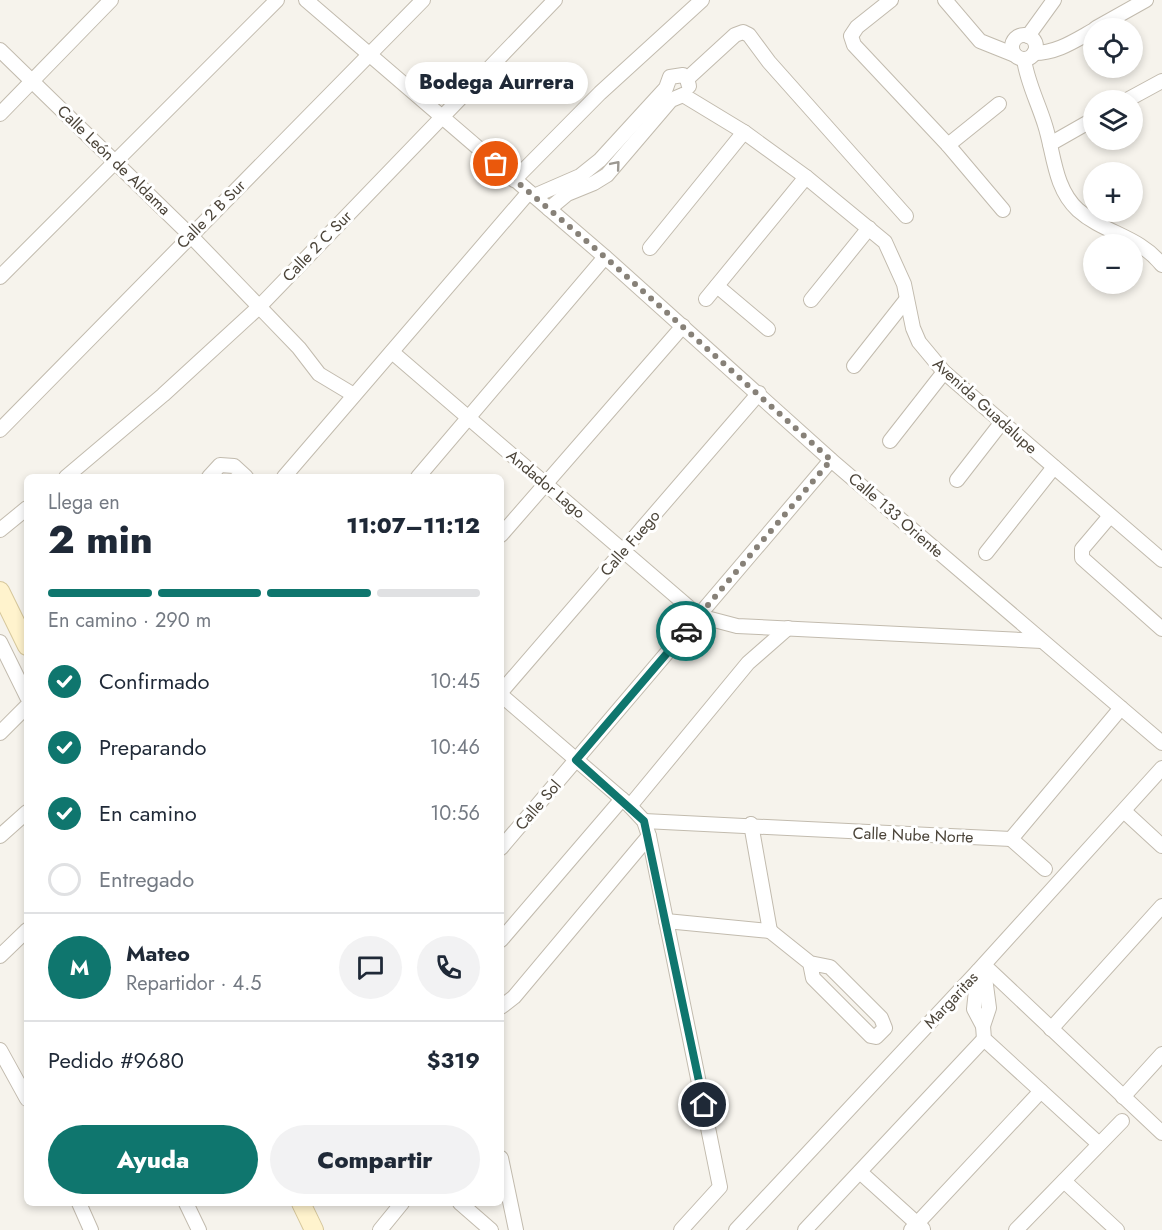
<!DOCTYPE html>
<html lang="es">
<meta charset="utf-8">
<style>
:root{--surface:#fff;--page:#f2f2f3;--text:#1f2937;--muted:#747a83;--line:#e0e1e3;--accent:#0f766e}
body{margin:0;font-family:Jost,sans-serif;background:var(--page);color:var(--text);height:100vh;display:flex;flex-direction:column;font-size:22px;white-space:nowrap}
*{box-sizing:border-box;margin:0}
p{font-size:20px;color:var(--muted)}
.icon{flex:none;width:33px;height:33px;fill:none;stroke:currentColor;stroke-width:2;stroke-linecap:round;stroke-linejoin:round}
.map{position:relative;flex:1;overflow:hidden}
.sheet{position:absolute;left:24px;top:474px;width:480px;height:732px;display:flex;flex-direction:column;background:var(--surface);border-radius:9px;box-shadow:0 3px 9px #0003}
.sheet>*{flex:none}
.controls{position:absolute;left:1083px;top:18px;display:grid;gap:12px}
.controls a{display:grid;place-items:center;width:60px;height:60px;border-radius:50%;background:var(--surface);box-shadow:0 3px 9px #0003;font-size:30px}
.pin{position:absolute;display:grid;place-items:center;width:51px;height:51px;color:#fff;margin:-26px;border:3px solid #fff;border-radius:50%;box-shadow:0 2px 6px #0007}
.courier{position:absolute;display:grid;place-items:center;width:60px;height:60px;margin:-30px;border:4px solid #0f766e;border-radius:50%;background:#fff;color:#222;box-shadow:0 2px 8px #0007}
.bubble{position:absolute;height:42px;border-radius:21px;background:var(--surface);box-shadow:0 3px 9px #0003;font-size:20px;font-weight:800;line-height:42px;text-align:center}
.headline em{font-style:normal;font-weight:800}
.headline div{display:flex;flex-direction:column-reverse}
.headline{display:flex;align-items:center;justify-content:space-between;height:102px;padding:0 24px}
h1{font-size:39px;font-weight:800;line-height:45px}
.bar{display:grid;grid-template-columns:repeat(4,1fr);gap:9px 6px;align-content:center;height:72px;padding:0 24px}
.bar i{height:8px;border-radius:4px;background:var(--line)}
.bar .selected{background:var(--accent)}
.bar p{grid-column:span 4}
.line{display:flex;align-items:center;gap:15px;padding:0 24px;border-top:2px solid var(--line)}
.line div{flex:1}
.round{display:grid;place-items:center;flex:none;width:63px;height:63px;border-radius:32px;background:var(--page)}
ol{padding:0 24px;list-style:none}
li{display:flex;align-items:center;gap:18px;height:66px}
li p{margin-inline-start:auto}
li .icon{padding:6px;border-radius:50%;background:var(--accent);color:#fff;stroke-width:4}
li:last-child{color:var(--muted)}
li i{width:33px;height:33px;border:3px solid var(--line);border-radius:50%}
.button{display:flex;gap:12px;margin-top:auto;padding:12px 24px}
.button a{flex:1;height:69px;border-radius:36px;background:var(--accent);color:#fff;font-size:24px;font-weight:800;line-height:69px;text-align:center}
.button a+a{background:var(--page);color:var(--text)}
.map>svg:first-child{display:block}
</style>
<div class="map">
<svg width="1162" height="1230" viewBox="0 0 1162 1230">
<rect width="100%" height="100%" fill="#f6f3ec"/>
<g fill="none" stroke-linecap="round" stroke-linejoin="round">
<defs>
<g id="street">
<path d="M 306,0 L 605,257 L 831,460 L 1162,743"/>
<path d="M 891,0 L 857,27 L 851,36 L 854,45 L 948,145 L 1003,210"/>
<path d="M 945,0 L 980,41 L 1015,55"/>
<path d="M 1096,28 L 1146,0"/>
<circle cx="1024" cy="47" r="12"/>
<path d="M 1028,36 L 1054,0"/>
<path d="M 0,50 L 190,235 L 299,348 L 319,374 L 354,395"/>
<path d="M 1034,53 C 1057,53 1074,41 1094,30"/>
<path d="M 1024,59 C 1027,82 1038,102 1045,125 C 1054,153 1054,188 1078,210 C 1105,234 1138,235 1162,265"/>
<path d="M 687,79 L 735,35 L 743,32 L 749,35 L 769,62 L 906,216"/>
<path d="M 683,95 L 744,132 L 806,177 L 885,242 L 904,284 L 913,328 L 919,342 L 944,372 L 1162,560"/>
<path d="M 1127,100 L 1162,81"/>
<path d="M 0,114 L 111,0"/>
<path d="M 1050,144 L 1094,119"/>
<path d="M 948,145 L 999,104"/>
<path d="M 514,180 L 600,93 L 702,0"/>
<path d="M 534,196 L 580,176 L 600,160 L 666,88 L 670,77 L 683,75 L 687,79 L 689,86"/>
<path d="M 549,209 L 567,194 L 594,183 L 607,175 L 671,100 L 683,95"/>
<path d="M 650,248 L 744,132"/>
<path d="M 0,277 L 277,0"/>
<path d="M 717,286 L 768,329"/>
<path d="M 706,299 L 806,177"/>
<path d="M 811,300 L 869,228"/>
<path d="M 392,352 L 699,616 L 737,626 L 1042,641"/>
<path d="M 854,366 L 906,300"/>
<path d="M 0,430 L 423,0"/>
<path d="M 890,441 L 944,372"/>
<path d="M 66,477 L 163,395 L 259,307 L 555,0"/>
<path d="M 209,477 L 220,465 L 234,466 L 246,477"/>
<path d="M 284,477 L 529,192"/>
<path d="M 418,477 L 605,257"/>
<path d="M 957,480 L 1002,422"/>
<path d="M 1110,516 L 1082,549 L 1082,558 L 1162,629"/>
<path d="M 0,530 L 27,508"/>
<path d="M 501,535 L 683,326"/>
<path d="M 986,553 L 1054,467"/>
<path d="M 0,642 L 27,697"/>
<path d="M 501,692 L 759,393"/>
<path d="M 501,695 L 630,806 L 644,821 L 649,836 L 720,1187 L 681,1230"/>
<path d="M 0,733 L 27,706"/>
<path d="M 630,806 L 748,663 L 788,628"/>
<path d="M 1125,812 L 1162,846"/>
<path d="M 644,821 C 767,826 889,834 1011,839"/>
<path d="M 751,824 L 770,931"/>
<path d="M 0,836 L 27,812"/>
<path d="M 1011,839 L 1121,708"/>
<path d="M 1011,839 L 1045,869"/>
<path d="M 501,848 L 831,460"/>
<path d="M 666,921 L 770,931"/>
<path d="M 770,931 L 810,963 L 830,967 L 881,1018 L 885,1028 L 876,1037 L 871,1036 L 813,978 L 810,963"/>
<path d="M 501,940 L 622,799"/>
<path d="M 0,956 L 27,930"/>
<path d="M 984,965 L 1162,1133"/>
<path d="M 978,971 L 974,1009 L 983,1026 L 984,1039 L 1099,1144"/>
<path d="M 501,1007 L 514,997 L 649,836"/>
<path d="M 983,1026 L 989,1008 L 984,970"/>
<path d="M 1051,1029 L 1162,906"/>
<path d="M 0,1050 L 27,1099"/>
<path d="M 1123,1097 L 1162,1054"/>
<path d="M 501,1158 L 516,1230"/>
<path d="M 860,1172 L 923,1229"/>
<path d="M 1064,1181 L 1117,1230"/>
<path d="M 79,1203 L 91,1230"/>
<path d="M 186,1203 L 199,1230"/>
<path d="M 460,1203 L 491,1230"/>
<path d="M 380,1230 L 402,1203"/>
<path d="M 736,1230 L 978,971 L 1162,768"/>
<path d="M 805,1230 L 984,1039"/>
<path d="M 911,1230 L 1041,1091"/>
<path d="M 1016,1230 L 1122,1121"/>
</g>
<g id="secondary">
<path d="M 0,591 L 27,646"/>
<path d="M 301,1203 L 314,1230"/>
</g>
</defs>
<!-- street casing -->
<use href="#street" stroke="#c2bbae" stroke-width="16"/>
<!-- secondary casing -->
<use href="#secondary" stroke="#d6c79b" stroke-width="20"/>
<!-- street -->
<use href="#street" stroke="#fff" stroke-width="14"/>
<!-- secondary -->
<use href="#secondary" stroke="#fff3cd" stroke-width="18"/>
</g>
<!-- one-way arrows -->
<defs><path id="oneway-chevron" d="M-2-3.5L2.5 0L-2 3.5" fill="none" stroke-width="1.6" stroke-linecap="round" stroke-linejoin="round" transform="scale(1.5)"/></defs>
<use stroke="#9c9892" href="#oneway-chevron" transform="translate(616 165) rotate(-50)"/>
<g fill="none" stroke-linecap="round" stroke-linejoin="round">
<!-- done -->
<path stroke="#878178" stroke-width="6" stroke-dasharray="0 10.8" d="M 496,164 L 605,257 L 831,460 L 686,631"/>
<!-- route -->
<path stroke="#0f766e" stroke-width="8" d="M 686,631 L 576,760 L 644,821 L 704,1105"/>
</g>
<g text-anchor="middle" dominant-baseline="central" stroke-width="6" stroke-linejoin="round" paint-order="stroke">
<!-- street labels -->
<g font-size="16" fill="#4b4439" stroke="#fff">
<text transform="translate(114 160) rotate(44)">Calle León de Aldama</text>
<text transform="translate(211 214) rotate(-45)">Calle 2 B Sur</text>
<text transform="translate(317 246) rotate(-46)">Calle 2 C Sur</text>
<text transform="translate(985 406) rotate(42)">Avenida Guadalupe</text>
<text transform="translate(546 484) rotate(40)">Andador Lago</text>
<text transform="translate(896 515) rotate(41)">Calle 133 Oriente</text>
<text transform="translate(630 543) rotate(-49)">Calle Fuego</text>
<text transform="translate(538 805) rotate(-49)">Calle Sol</text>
<text transform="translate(913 835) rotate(2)">Calle Nube Norte</text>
<text transform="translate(951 1000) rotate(-47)">Margaritas</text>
</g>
</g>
</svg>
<div class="controls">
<a><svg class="icon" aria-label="locate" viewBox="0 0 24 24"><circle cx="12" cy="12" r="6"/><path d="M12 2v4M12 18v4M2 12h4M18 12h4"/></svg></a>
<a><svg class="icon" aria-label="layers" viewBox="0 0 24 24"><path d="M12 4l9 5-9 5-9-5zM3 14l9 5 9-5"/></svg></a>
<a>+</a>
<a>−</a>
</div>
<div class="pin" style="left:496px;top:164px;background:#ea580c"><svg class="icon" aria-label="bag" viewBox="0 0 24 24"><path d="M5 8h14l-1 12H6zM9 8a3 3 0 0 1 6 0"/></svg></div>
<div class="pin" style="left:704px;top:1105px;background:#1f2937"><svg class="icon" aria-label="home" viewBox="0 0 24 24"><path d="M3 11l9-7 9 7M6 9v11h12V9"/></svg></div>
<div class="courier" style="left:686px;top:631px"><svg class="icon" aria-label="car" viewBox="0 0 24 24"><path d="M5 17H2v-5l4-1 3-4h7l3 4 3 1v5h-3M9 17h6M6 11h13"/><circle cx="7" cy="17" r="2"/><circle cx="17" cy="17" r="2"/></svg></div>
<div class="bubble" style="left:405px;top:62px;width:183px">Bodega Aurrera</div>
<section class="sheet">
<div class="headline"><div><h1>2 min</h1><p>Llega en</p></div><em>11:07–11:12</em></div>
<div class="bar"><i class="selected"></i><i class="selected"></i><i class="selected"></i><i></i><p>En camino · 290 m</p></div>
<ol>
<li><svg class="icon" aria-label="check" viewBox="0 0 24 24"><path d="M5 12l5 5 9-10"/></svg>Confirmado<p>10:45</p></li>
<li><svg class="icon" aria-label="check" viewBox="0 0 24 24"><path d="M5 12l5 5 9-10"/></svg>Preparando<p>10:46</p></li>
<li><svg class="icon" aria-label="check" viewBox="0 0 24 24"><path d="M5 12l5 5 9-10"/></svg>En camino<p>10:56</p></li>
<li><i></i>Entregado</li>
</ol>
<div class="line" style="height:108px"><b class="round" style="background:var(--accent);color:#fff">M</b><div><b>Mateo</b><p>Repartidor · 4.5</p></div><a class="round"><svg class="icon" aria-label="chat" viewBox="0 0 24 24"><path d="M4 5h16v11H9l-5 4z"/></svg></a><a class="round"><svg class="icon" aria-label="phone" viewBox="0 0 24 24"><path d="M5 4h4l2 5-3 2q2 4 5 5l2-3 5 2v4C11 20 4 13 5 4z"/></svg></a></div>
<div class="line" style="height:78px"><div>Pedido #9680</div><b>$319</b></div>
<div class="button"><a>Ayuda</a><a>Compartir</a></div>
</section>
</div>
